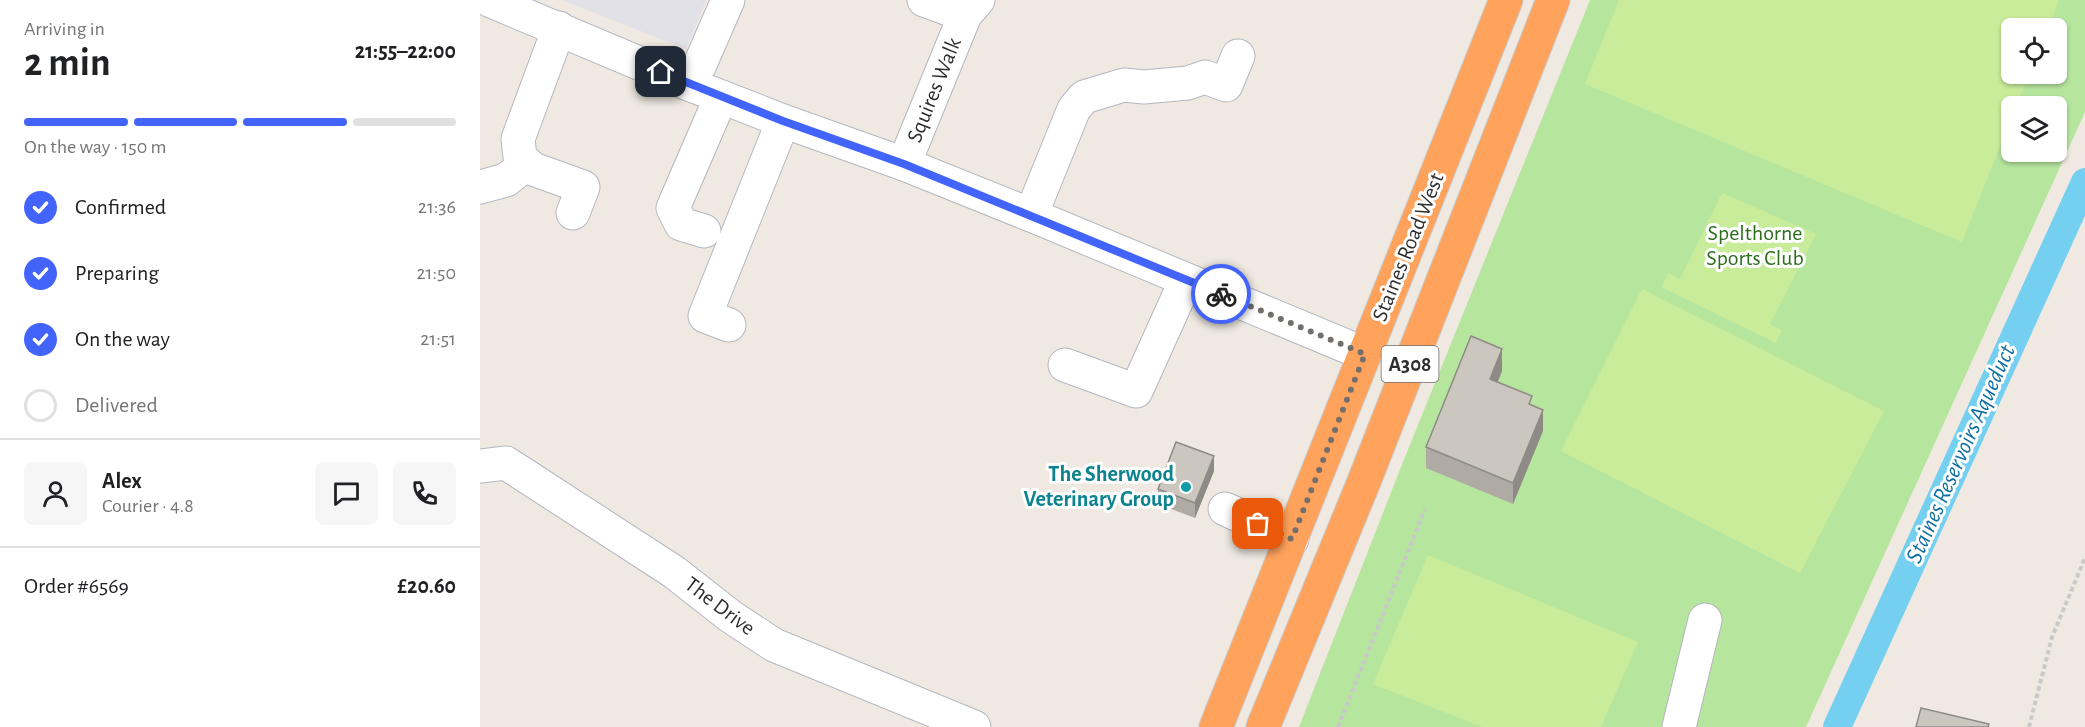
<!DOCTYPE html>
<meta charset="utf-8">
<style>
:root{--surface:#fff;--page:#f6f6f6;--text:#202124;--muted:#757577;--line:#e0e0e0;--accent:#4264fb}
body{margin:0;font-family:"Alegreya Sans",sans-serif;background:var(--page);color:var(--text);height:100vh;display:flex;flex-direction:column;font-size:22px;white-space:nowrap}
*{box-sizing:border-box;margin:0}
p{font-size:20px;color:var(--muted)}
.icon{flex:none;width:33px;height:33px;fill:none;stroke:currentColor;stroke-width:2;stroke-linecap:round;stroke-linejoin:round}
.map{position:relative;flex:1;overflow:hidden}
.sheet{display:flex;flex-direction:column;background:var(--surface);width:480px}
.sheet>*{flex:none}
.tools{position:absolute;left:1521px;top:18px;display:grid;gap:12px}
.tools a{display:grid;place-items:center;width:66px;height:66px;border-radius:9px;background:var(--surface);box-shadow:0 2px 4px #0004;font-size:30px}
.pin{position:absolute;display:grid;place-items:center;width:51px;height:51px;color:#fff;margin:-26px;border-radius:12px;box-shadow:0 3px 9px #0006}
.courier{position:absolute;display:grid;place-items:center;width:60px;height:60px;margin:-30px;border:4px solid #4264fb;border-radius:50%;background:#fff;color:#222;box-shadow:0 2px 8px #0007}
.head em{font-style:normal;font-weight:700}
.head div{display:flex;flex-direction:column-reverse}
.head{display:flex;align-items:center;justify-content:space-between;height:102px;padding:0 24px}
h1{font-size:39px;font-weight:700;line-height:45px}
.bar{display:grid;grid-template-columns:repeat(4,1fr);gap:9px 6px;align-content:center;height:72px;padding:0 24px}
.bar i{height:8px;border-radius:4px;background:var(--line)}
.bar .active{background:var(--accent)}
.bar p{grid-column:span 4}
.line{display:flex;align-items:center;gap:15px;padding:0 24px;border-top:2px solid var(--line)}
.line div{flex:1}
.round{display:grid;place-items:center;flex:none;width:63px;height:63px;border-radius:9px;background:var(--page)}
ol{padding:0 24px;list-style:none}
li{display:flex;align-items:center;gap:18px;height:66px}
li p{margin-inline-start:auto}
li .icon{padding:6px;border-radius:50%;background:var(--accent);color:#fff;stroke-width:4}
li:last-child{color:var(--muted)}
li i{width:33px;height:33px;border:3px solid var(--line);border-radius:50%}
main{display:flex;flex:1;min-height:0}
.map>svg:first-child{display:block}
</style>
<main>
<section class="sheet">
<div class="head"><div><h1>2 min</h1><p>Arriving in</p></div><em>21:55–22:00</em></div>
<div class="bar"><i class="active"></i><i class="active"></i><i class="active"></i><i></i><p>On the way · 150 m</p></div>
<ol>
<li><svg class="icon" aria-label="check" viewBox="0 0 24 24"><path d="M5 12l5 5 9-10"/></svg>Confirmed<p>21:36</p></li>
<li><svg class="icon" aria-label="check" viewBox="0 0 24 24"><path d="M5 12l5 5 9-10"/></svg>Preparing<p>21:50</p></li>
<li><svg class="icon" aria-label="check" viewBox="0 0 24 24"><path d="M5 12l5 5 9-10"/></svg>On the way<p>21:51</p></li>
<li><i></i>Delivered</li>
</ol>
<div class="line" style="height:108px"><a class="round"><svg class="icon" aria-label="person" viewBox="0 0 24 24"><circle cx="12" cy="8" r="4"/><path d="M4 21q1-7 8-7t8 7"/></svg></a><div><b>Alex</b><p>Courier · 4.8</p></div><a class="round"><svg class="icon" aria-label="chat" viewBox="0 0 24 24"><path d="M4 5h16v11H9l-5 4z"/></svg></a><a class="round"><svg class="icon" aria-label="phone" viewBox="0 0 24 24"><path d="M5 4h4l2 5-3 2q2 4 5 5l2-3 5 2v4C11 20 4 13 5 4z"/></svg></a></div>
<div class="line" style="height:78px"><div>Order #6569</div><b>£20.60</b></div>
</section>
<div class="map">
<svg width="1605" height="727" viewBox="0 0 1605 727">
<rect width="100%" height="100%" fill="#efe9e1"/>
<!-- industrial -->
<path fill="#e3e1e8" d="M 82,0 L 226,0 L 206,49 Z"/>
<!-- green -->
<path fill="#b6e59e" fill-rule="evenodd" d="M 1110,0 L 1605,0 L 1605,112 L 1326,727 L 819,727 L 923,462 ZM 1532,28 L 1576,28 L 1576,74 L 1532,74 ZM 1532,106 L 1576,106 L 1576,152 L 1532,152 Z"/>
<!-- pitch -->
<g fill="#c9ec9a">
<path d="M 1139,0 L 1579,0 L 1568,28 L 1532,28 L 1532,74 L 1550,74 L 1536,106 L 1532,106 L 1531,119 L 1482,242 L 1105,84 Z"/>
<path d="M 1242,193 L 1336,234 L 1290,324 L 1302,330 L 1296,343 L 1181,287 L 1188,273 L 1200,279 Z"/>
<path d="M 1162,289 L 1404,411 L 1320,573 L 1081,451 Z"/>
<path d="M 948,555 L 1158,642 L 1121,727 L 1002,727 L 893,684 Z"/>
</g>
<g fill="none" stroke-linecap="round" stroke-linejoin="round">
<!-- canal -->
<path stroke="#75cff0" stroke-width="28" d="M 1357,727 L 1605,182"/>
<defs>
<g id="minor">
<path d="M 9,0 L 211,85 L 303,121 L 424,164 L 551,215 L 885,354"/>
<path d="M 444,0 L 485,15 L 498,0"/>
<path d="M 79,28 L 38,139 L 40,157 L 53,169 L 103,187 L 93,213"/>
<path d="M 211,85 L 248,0"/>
<path d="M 424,164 L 485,15"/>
<path d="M 0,187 L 26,180 L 46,164"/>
<path d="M 551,215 L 594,109 L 604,97 L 644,85 L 664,87 L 708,83 L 725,77 L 746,85 L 758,56"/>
<path d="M 224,231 L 201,224 L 193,208 L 241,97"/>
<path d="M 249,325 L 225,316 L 303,121"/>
<path d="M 585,365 L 656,391 L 706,280"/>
<path d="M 0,466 L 26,463 L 194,572 L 250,616 L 294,645 L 494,727"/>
<path d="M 745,509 L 812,539"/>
<path d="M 1199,727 L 1225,620"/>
</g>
<g id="highway">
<path d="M 736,727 L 1026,0"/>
<path d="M 783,727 L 883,484 L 1073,0"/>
</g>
</defs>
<!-- minor casing -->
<use href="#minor" stroke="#b4b7c1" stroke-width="35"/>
<!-- highway casing -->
<use href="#highway" stroke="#c9c9c9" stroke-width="35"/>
<!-- path -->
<g stroke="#c9c9c9" stroke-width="4" stroke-dasharray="4.5 3" stroke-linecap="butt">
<path d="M 858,727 L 945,509"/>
<path d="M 1549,727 L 1572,637 L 1605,558"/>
</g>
<!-- minor -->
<use href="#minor" stroke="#fff" stroke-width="33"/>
<!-- highway -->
<use href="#highway" stroke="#ffa35c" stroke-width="33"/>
</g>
<!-- wall -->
<g fill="#afaba4">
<path d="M 1022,371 L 1018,382 L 1052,405 L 1063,431 L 1033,504 L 946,468 L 946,447 Z"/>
<path d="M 734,471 L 715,518 L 678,504 L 678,489 Z"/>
</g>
<!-- shaded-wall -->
<g fill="#8e8b86">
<path d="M 1022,349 L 1022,371 L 1010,400 L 1010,379 Z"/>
<path d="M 1063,410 L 1063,431 L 1033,504 L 1033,483 Z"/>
<path d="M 734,456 L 734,471 L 715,518 L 715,503 Z"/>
</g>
<!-- building -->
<g fill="#cbc7bf" stroke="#8e8b86" stroke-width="1.5">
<path d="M 991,336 L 1022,349 L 1010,379 L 1052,396 L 1049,404 L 1063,410 L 1033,483 L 946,447 Z"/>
<path d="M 696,442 L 734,456 L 715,503 L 678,489 Z"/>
<path d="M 1441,708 L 1509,724 L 1508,727 L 1436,727 Z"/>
</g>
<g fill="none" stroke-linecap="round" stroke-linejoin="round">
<!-- done -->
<path stroke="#726f6d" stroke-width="6" stroke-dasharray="0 10.8" d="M 741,294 L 885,354 L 812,539 L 778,524"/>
<!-- route -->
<path stroke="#4264fb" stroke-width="8" d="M 181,72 L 303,121 L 424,164 L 741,294"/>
</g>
<!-- markers -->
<circle fill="#0f9aa8" stroke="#fff" stroke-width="2" cx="706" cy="487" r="6"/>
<g text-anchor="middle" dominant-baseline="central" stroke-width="6" stroke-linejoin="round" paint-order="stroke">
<!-- shield labels -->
<rect fill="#fff" stroke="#6d6d6d" stroke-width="1.5" x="901.5" y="346" width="57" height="36" rx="4.5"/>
<g font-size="21" font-weight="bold" fill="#2e2e2e">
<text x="930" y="364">A308</text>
</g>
<!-- street labels -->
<g font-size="22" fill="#2e2e2e" stroke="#fff">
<text transform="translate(454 90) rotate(-68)">Squires Walk</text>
<text transform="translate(928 247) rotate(-68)">Staines Road West</text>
<text transform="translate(240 606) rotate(37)">The Drive</text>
</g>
<!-- park labels -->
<g font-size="22" fill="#2c6e1b" stroke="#fff">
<text x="1275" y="233">Spelthorne<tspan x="1275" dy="25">Sports Club</tspan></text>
</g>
<!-- culture labels -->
<g font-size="22" font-weight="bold" fill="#0d838f" stroke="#fff" text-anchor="end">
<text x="694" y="474">The Sherwood<tspan x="694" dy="25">Veterinary Group</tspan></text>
</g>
<!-- water labels -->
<g font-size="24" font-style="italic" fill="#0d6fa3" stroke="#fff">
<text transform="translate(1481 454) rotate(-66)">Staines Reservoirs Aqueduct</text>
</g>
</g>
</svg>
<div class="tools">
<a><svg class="icon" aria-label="locate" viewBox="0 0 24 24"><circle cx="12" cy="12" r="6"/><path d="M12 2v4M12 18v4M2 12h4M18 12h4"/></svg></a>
<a><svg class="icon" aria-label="layers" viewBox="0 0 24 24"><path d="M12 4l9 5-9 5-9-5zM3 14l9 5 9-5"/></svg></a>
</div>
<div class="pin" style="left:778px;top:524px;background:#ea580c"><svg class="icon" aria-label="bag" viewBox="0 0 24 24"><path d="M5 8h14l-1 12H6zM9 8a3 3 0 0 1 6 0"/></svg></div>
<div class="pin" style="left:181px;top:72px;background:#1f2937"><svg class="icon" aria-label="home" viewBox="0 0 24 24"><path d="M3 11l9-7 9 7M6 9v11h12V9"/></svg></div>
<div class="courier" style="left:741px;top:294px"><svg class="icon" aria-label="bike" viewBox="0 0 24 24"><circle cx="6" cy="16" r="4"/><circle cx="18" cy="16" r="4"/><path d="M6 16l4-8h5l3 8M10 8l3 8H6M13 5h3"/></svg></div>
</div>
</main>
